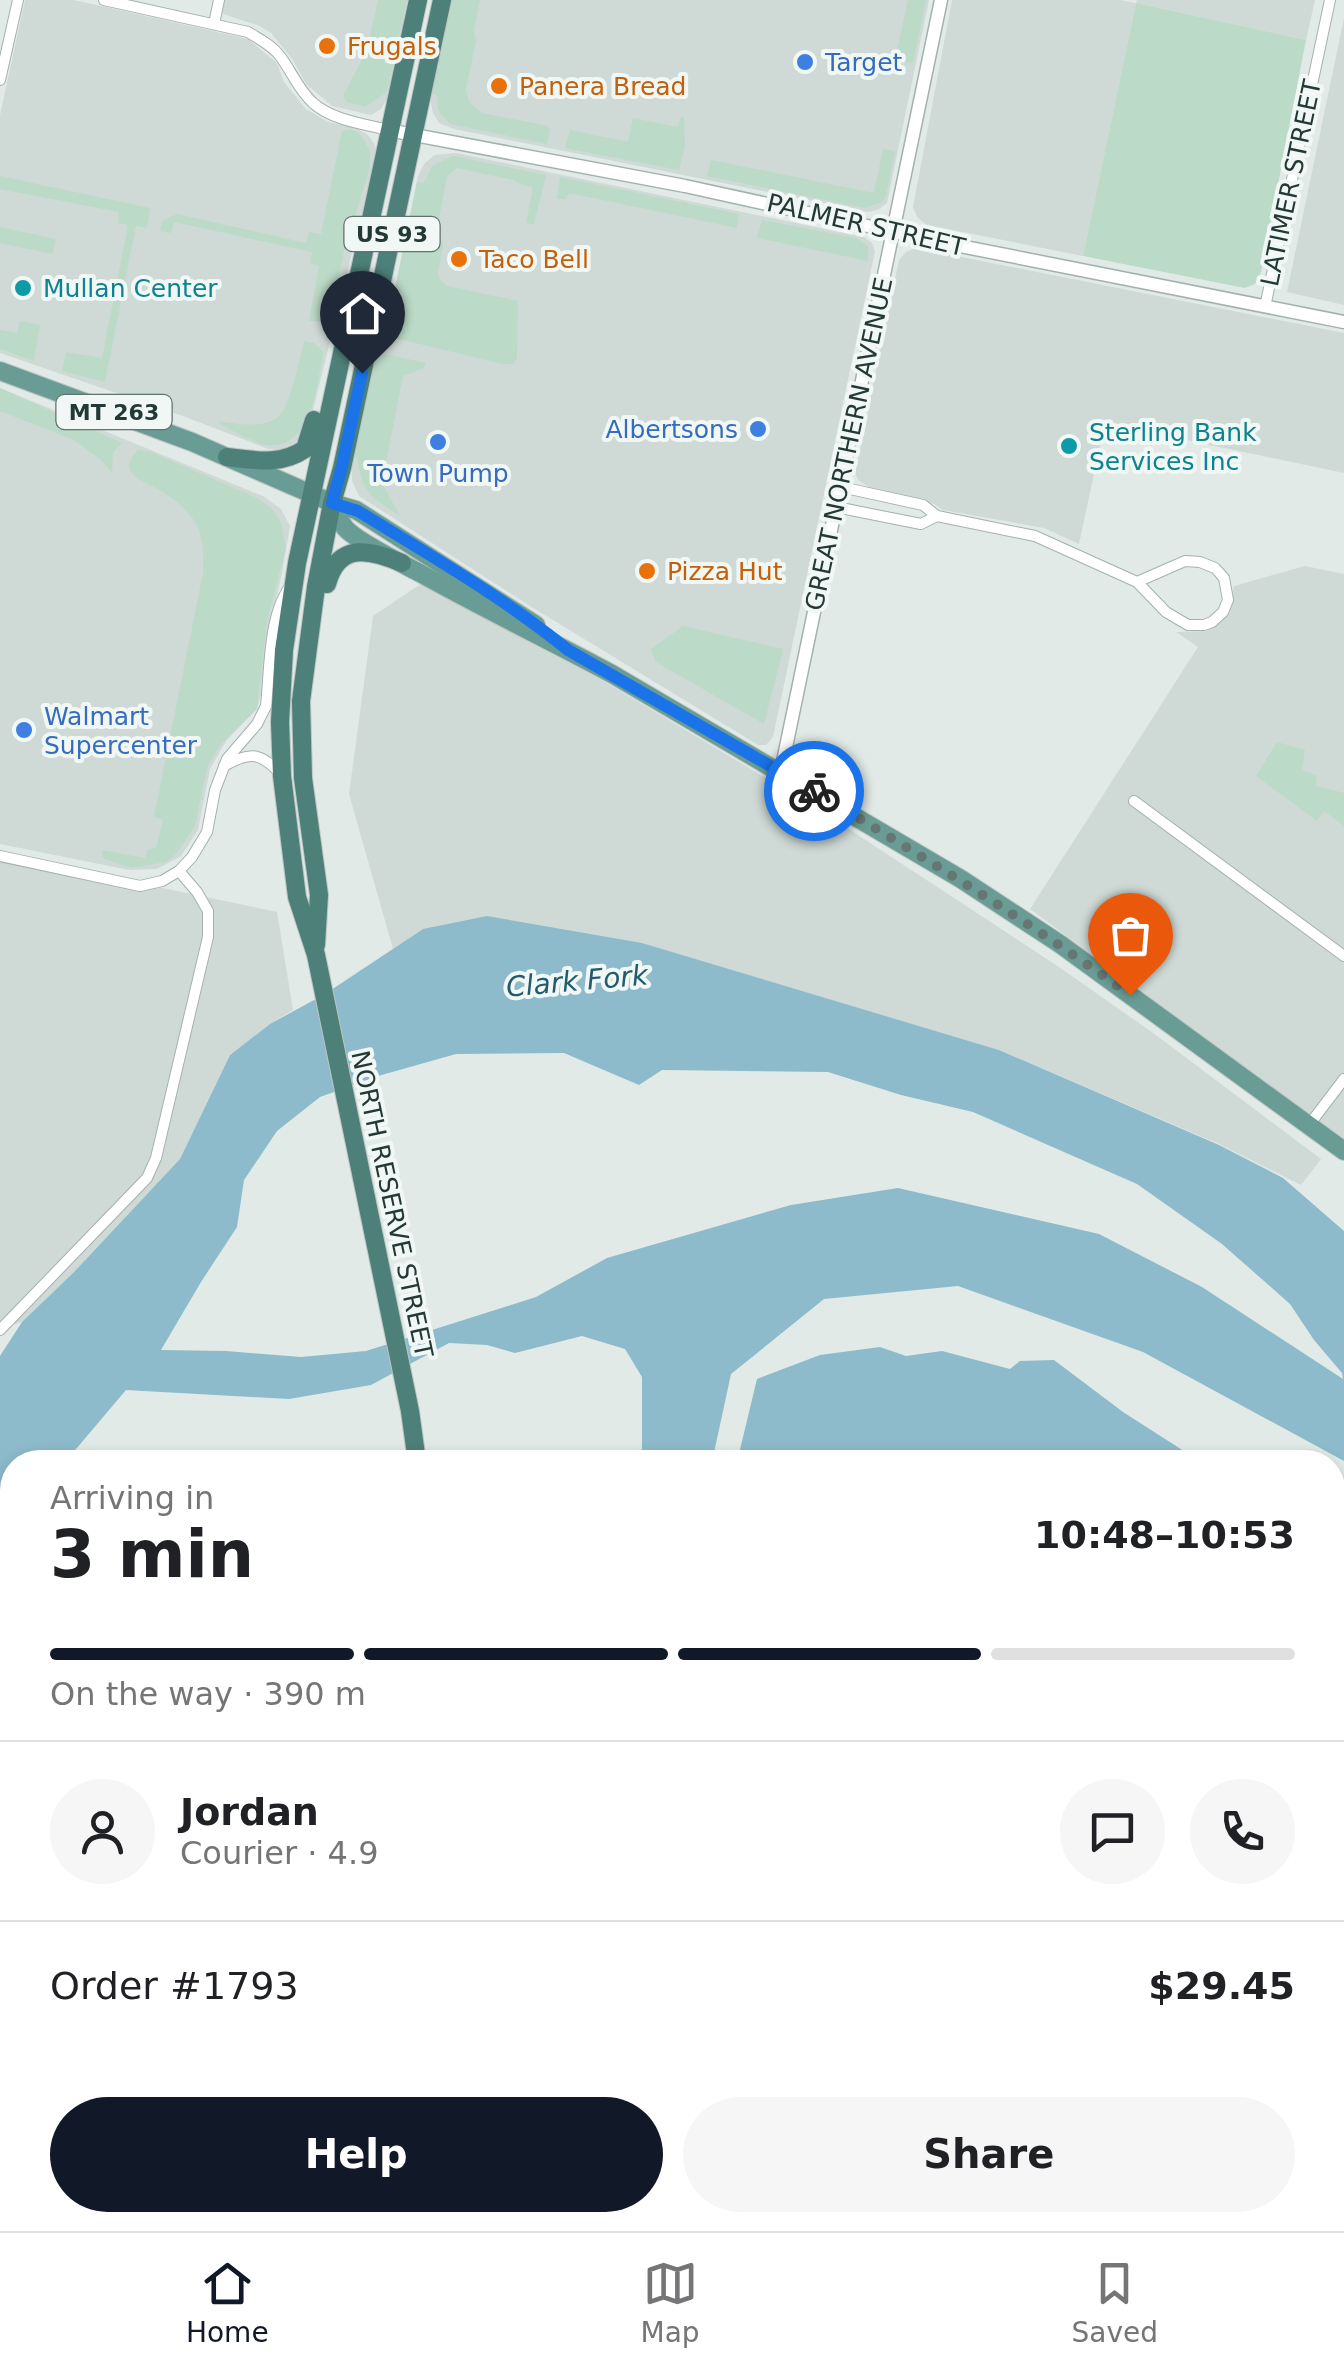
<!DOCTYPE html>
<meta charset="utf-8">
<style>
:root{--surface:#fff;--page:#f6f6f6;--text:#202124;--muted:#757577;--line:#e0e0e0;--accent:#111827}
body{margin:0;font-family:"DejaVu Sans",sans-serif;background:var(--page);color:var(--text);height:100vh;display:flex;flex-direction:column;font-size:38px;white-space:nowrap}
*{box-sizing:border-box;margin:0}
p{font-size:32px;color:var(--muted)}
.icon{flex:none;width:55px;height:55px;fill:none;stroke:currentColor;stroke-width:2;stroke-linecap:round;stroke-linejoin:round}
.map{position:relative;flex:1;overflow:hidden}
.side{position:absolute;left:0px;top:1450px;width:1345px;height:782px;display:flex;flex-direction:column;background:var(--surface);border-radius:40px 40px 0 0;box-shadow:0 5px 15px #0003}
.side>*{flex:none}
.pin{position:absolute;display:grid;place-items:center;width:85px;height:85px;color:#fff;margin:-102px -42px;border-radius:50% 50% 50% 0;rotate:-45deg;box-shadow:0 0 10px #0007}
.pin .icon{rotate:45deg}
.courier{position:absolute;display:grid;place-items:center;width:100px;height:100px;margin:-50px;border:8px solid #1a73e8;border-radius:50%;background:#fff;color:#222;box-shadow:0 2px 12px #0007}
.head em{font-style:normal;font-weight:800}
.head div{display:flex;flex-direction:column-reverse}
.head{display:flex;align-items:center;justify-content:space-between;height:170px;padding:0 50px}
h1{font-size:65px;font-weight:800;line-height:75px}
.bar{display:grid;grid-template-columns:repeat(4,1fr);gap:15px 10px;align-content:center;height:120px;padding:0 50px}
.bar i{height:12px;border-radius:8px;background:var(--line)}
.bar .active{background:var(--accent)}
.bar p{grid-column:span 4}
.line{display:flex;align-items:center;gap:25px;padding:0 50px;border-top:2px solid var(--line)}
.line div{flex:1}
.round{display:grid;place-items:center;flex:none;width:105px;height:105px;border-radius:52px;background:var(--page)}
.primary-button{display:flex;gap:20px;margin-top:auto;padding:20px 50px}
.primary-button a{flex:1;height:115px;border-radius:60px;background:var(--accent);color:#fff;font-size:40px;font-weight:800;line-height:115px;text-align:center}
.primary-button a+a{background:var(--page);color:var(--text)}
.tab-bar{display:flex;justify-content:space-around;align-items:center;height:140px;border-top:2px solid var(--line);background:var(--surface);font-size:28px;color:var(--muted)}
.tab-bar a{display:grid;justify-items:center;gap:5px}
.tab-bar .active{color:var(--accent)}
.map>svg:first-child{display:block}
</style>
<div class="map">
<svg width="1344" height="2231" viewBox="0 0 1344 2231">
<rect width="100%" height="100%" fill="#e1eae7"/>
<!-- built -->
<g fill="#cfdad6">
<path d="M 25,0 L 74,0 L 248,39 L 277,63 L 284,82 L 306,109 L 328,122 L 356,128 L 368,135 L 375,145 L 376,155 L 306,439 L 286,450 L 268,449 L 183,416 L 0,353 L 0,115 Z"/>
<path d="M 223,0 L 410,0 L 390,94 L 381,109 L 371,115 L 332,106 L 306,84 L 293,60 L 271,33 L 260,26 L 223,14 Z"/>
<path d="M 451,0 L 929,0 L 887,203 L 878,210 L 868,212 L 454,129 L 439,123 L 433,113 L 430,99 Z"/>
<path d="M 952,0 L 1120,0 L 1136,3 L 1137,0 L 1315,0 L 1306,40 L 1136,3 L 1083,256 L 927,225 L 917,217 L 913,207 Z"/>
<path d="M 1344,18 L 1344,305 L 1287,292 Z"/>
<path d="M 456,153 L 864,237 L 872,243 L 875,251 L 773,737 L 766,745 L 758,745 L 530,606 L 359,496 L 352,481 L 352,456 L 373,359 L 394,294 L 418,176 L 424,164 L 434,155 Z"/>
<path d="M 916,248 L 1344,333 L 1344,473 L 1105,423 L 1079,544 L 1044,528 L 943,510 L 934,504 L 869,487 L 858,480 L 855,473 L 899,260 L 906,252 Z"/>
<path d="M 0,388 L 263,496 L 281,509 L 290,526 L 282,573 L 270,625 L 262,690 L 257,709 L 226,741 L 210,769 L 198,830 L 181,856 L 157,869 L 129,870 L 0,844 Z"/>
<path d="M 1305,566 L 1344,574 L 1344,1140 L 1030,909 L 1198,647 L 1176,632 L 1206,631 L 1215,626 L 1224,619 L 1234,586 Z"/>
<path d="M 422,583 L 565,658 L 823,812 L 1059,967 L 1156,1035 L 1321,1159 L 1301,1185 L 1219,1144 L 999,1050 L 641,943 L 423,929 L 393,949 L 349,794 L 373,616 Z"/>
<path d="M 0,854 L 277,912 L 293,1010 L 270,1024 L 230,1055 L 180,1159 L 74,1272 L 22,1322 L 16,1324 L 0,1321 Z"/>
<path d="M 26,2220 L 160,2220 L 151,2231 L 23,2231 Z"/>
<path d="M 839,2220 L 1018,2220 L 1016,2231 L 837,2231 Z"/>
</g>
<!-- green -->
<g fill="#bbdac7">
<path d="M 378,0 L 407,0 L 387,92 L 365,107 L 348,102 L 343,96 L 367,50 Z"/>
<path d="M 451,0 L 480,0 L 474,31 L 476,41 L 466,89 L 469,102 L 482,113 L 548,126 L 550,129 L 547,144 L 450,124 L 438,110 L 437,95 L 430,93 Z"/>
<path d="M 908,0 L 926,0 L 913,63 L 895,60 Z"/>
<path d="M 1136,3 L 1306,40 L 1261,272 L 1255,284 L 1245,288 L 1083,256 Z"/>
<path d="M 681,117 L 684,117 L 685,145 L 679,170 L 565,148 L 570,130 L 628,142 L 633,118 L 677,127 Z"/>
<path d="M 350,129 L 359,133 L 370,150 L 370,168 L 343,255 L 329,322 L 309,321 L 319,266 L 310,263 L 312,252 L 174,222 L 171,233 L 160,231 L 162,221 L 177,214 L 306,243 L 309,232 L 321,234 L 342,131 Z"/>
<path d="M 883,149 L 895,151 L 886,196 L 882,202 L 865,208 L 707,176 L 711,160 L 874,193 Z"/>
<path d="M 453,156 L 546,175 L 534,224 L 526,223 L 533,187 L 520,184 L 514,180 L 457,168 L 447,176 L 438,224 L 443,247 L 438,272 L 440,280 L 447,286 L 518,301 L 517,358 L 513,364 L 502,364 L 391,337 L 383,325 L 394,294 L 417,182 L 424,183 L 432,166 Z"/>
<path d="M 0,176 L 150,208 L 147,228 L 136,226 L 105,382 L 62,371 L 66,352 L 102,358 L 128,225 L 118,223 L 119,212 L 0,189 Z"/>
<path d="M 560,177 L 739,214 L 737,228 L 569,193 L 565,199 L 557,199 Z"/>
<path d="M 762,220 L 856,238 L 868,246 L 868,261 L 757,238 Z"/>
<path d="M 0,227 L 56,239 L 52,254 L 0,243 Z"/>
<path d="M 20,321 L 40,325 L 34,361 L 0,349 L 0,330 L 17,333 Z"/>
<path d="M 304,341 L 314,343 L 324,352 C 316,384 313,450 267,445 C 256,444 234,431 223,426 L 218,421 C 234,424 266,429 279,416 C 292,402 299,360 304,341 Z"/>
<path d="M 385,354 L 426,363 L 424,368 L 403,376 L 382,483 L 400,516 L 372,497 L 363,483 L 354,449 L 372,362 Z"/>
<path d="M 0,388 L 122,443 L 113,452 L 112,473 L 100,459 L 74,440 L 0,411 Z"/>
<path d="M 138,450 L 151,452 L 257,498 L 272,509 L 281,523 L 286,548 L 267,621 L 257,709 L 222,743 L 213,756 L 207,768 L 195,826 L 176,854 L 166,862 L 131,868 L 103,858 L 102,850 L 145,858 L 148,849 L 156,848 L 163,820 L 154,817 L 203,573 C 203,555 204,534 193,519 C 185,508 175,500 163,492 C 147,482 114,475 138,450 Z"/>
<path d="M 683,626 L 783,649 L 764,724 L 656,662 L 651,649 Z"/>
<path d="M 1277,742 L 1305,750 L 1302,770 L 1317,776 L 1316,786 L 1344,793 L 1344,826 L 1324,811 L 1317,821 L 1256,776 Z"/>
</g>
<!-- water -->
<g fill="#8dbbcb" fill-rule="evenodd">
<path d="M 487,916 L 642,943 L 999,1050 L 1219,1145 L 1283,1178 L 1344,1231 L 1344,1461 L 1143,1352 L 958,1286 L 824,1299 L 731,1374 L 712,1462 L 633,1462 L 642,1449 L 642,1377 L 625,1349 L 582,1336 L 515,1353 L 487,1345 L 449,1343 L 371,1385 L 289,1399 L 126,1390 L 65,1462 L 12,1462 L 12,1542 L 0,1566 L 0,1356 L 22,1322 L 74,1272 L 180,1159 L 230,1055 L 270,1024 L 325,994 L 423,929 ZM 564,1053 L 639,1085 L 662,1070 L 828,1072 L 901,1095 L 973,1112 L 1137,1184 L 1222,1244 L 1290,1304 L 1314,1340 L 1342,1373 L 1343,1379 L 1202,1287 L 1099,1234 L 898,1188 L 791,1205 L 607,1258 L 536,1297 L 366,1351 L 301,1357 L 226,1351 L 161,1350 L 201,1282 L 237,1227 L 244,1180 L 277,1131 L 320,1097 L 378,1076 L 456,1054 Z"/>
<path d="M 880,1347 L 906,1356 L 942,1351 L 1010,1369 L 1020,1361 L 1054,1360 L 1123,1412 L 1201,1462 L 737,1462 L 757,1379 L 820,1355 Z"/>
<path d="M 1333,1546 L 1344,1551 L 1344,1689 L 1333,1703 Z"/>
<path d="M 1332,1793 L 1344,1797 L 1344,1928 L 1333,1925 Z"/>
</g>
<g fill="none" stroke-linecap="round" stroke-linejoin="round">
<defs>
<g id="minor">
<path d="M 104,0 L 248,32 C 259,39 272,45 280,56 C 292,72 298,89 313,103 C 332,120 364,124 388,130"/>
<path d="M 214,24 L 219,0"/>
<path d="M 0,80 L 18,0"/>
<path d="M 1265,307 L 1330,0"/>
<path d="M 841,487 L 923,505 L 937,516 L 1035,536 L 1137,582 L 1166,612 L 1188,625 L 1204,625 L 1212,622 L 1223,612 L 1228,600 L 1224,578 L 1215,568 L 1200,562 L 1185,561 L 1137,582"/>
<path d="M 836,507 L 921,524 L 937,516"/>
<path d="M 224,766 C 250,751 262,752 282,776"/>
<path d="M 1134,801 L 1344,956"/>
<path d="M 0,856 L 140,886 L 162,881 L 179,871"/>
<path d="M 1309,1125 L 1344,1079"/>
<path d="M 0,1330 L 147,1178 L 156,1158 L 208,937 L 208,911 L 197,892 L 179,871 L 192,857 L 207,832 L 215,790 L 227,759 L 257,724 L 266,706 C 270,669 268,613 292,584"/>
<path d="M 1332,2137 L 1344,2142"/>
<path d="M 110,2231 L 123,2220"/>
<path d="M 299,2231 L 302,2220"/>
<path d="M 507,2231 L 516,2220"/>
</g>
<g id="tertiary">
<path d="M 388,130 L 685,186 L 950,244 L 1344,322"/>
<path d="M 781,771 L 941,0"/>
</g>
<g id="primary">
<path d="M 0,371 L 192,442 L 332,503 L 356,510 L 536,625"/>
<path d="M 332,503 C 336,513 340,523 347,530 C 362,544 401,563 420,573 C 484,609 549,640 612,674 L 961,879 L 1060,944 L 1344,1151"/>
</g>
<g id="trunk">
<path d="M 227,457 C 255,460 280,466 305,449 L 314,420"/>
<path d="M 327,584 C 338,542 369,549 402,563"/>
<path d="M 316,945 L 319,895 L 303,778 L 301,701 L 316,587 L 332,503 L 342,468 L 442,0"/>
<path d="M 417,1462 L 410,1411 L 316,955 L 297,897 L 282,776 L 280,722 L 284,650 L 297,563 L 418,0"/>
<path d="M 182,2231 L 191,2220"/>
</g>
</defs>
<!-- minor casing -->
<use href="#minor" stroke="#a4b1ae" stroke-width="12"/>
<!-- tertiary casing -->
<use href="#tertiary" stroke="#a4b1ae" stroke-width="15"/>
<!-- primary casing -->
<use href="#primary" stroke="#bdc4c2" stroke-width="20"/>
<!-- trunk casing -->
<use href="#trunk" stroke="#bdc4c2" stroke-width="20"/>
<!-- minor -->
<use href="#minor" stroke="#fff" stroke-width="10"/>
<!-- tertiary -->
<use href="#tertiary" stroke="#fff" stroke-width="12"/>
<!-- primary -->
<use href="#primary" stroke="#699c94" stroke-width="18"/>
<!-- trunk -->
<use href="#trunk" stroke="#4d8079" stroke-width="18"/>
</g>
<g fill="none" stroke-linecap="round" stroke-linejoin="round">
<!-- done -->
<path stroke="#667773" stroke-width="10" stroke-dasharray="0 18" d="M 814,791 C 923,857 1027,920 1130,995"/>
<!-- route -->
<path stroke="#1a73e8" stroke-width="12" d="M 362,373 L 342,466 L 332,503 L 358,511 C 429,555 503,597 568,650 L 814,791"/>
</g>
<!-- markers -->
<g fill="#e8710a" stroke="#f1f7f5" stroke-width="4">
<circle cx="327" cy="46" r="10"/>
<circle cx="499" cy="86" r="10"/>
<circle cx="459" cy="259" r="10"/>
<circle cx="647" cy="571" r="10"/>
</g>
<g fill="#3f7fe0" stroke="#f1f7f5" stroke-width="4">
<circle cx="805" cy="62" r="10"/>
<circle cx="758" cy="429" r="10"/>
<circle cx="438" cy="442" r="10"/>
<circle cx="24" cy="730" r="10"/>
</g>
<g fill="#0f9aa8" stroke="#f1f7f5" stroke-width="4">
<circle cx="23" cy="288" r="10"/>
<circle cx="1069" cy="446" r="10"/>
</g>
<g text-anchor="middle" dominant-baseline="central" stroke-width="8" stroke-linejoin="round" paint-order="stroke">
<!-- shield labels -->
<g fill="#f1f7f5" stroke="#61726f" stroke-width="2.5">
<rect x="344.5" y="217" width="95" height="34" rx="8"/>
<rect x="56.5" y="395" width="115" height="34" rx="8"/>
</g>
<g font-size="22" font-weight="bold" fill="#233935">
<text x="392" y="234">US 93</text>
<text x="114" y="412">MT 263</text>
</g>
<!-- food labels -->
<g font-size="25" fill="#c56008" stroke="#f1f7f5" text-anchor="start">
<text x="347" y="46">Frugals</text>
<text x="519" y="86">Panera Bread</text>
<text x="479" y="259">Taco Bell</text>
<text x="667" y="571">Pizza Hut</text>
</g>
<!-- shop labels -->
<g font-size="25" fill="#366cbe" stroke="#f1f7f5" text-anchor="start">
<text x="825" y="62">Target</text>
<text x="738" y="429" text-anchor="end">Albertsons</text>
<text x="438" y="473" text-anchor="middle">Town Pump</text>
<text x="44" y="716">Walmart<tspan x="44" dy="29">Supercenter</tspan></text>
</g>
<!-- street labels -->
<g font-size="25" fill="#233935" stroke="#f1f7f5">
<text transform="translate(1291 183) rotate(-78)">LATIMER STREET</text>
<text transform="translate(866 225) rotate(13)">PALMER STREET</text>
<text transform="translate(849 444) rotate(-78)">GREAT NORTHERN AVENUE</text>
<text transform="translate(392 1204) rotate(78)">NORTH RESERVE STREET</text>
</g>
<!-- culture labels -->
<g font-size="25" fill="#0d838f" stroke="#f1f7f5" text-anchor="start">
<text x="43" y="288">Mullan Center</text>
<text x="1089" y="432">Sterling Bank<tspan x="1089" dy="29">Services Inc</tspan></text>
</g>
<!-- water labels -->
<g font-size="28" font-style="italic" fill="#225b70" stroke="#f1f7f5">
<text transform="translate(577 981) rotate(-5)">Clark Fork</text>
</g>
</g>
</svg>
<div class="pin" style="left:1130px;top:995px;background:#ea580c"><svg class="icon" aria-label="bag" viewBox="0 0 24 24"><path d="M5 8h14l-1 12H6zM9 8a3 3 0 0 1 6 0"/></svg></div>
<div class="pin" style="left:362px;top:373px;background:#1f2937"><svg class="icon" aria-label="home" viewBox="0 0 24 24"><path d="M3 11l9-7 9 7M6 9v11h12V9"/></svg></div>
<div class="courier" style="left:814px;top:791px"><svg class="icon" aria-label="bike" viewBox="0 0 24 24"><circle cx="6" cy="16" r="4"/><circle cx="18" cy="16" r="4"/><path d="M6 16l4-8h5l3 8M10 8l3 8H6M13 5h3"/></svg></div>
<section class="side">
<div class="head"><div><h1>3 min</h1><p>Arriving in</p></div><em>10:48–10:53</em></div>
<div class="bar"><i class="active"></i><i class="active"></i><i class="active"></i><i></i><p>On the way · 390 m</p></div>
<div class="line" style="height:180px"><a class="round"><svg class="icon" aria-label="person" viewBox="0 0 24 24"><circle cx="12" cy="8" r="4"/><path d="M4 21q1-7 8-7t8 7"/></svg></a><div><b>Jordan</b><p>Courier · 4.9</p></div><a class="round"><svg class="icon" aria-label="chat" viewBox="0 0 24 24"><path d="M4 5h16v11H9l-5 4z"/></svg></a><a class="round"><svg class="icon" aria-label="phone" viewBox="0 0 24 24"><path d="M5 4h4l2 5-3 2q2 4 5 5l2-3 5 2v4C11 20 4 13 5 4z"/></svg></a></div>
<div class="line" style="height:130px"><div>Order #1793</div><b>$29.45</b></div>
<div class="primary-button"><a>Help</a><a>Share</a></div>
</section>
</div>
<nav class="tab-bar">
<a class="active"><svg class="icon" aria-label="home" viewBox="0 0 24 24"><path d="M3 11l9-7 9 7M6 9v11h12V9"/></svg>Home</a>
<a><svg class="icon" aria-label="map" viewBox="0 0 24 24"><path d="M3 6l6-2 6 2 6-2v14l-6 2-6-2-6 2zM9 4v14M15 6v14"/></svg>Map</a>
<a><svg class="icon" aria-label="saved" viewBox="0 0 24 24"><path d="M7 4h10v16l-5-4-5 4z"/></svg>Saved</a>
</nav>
